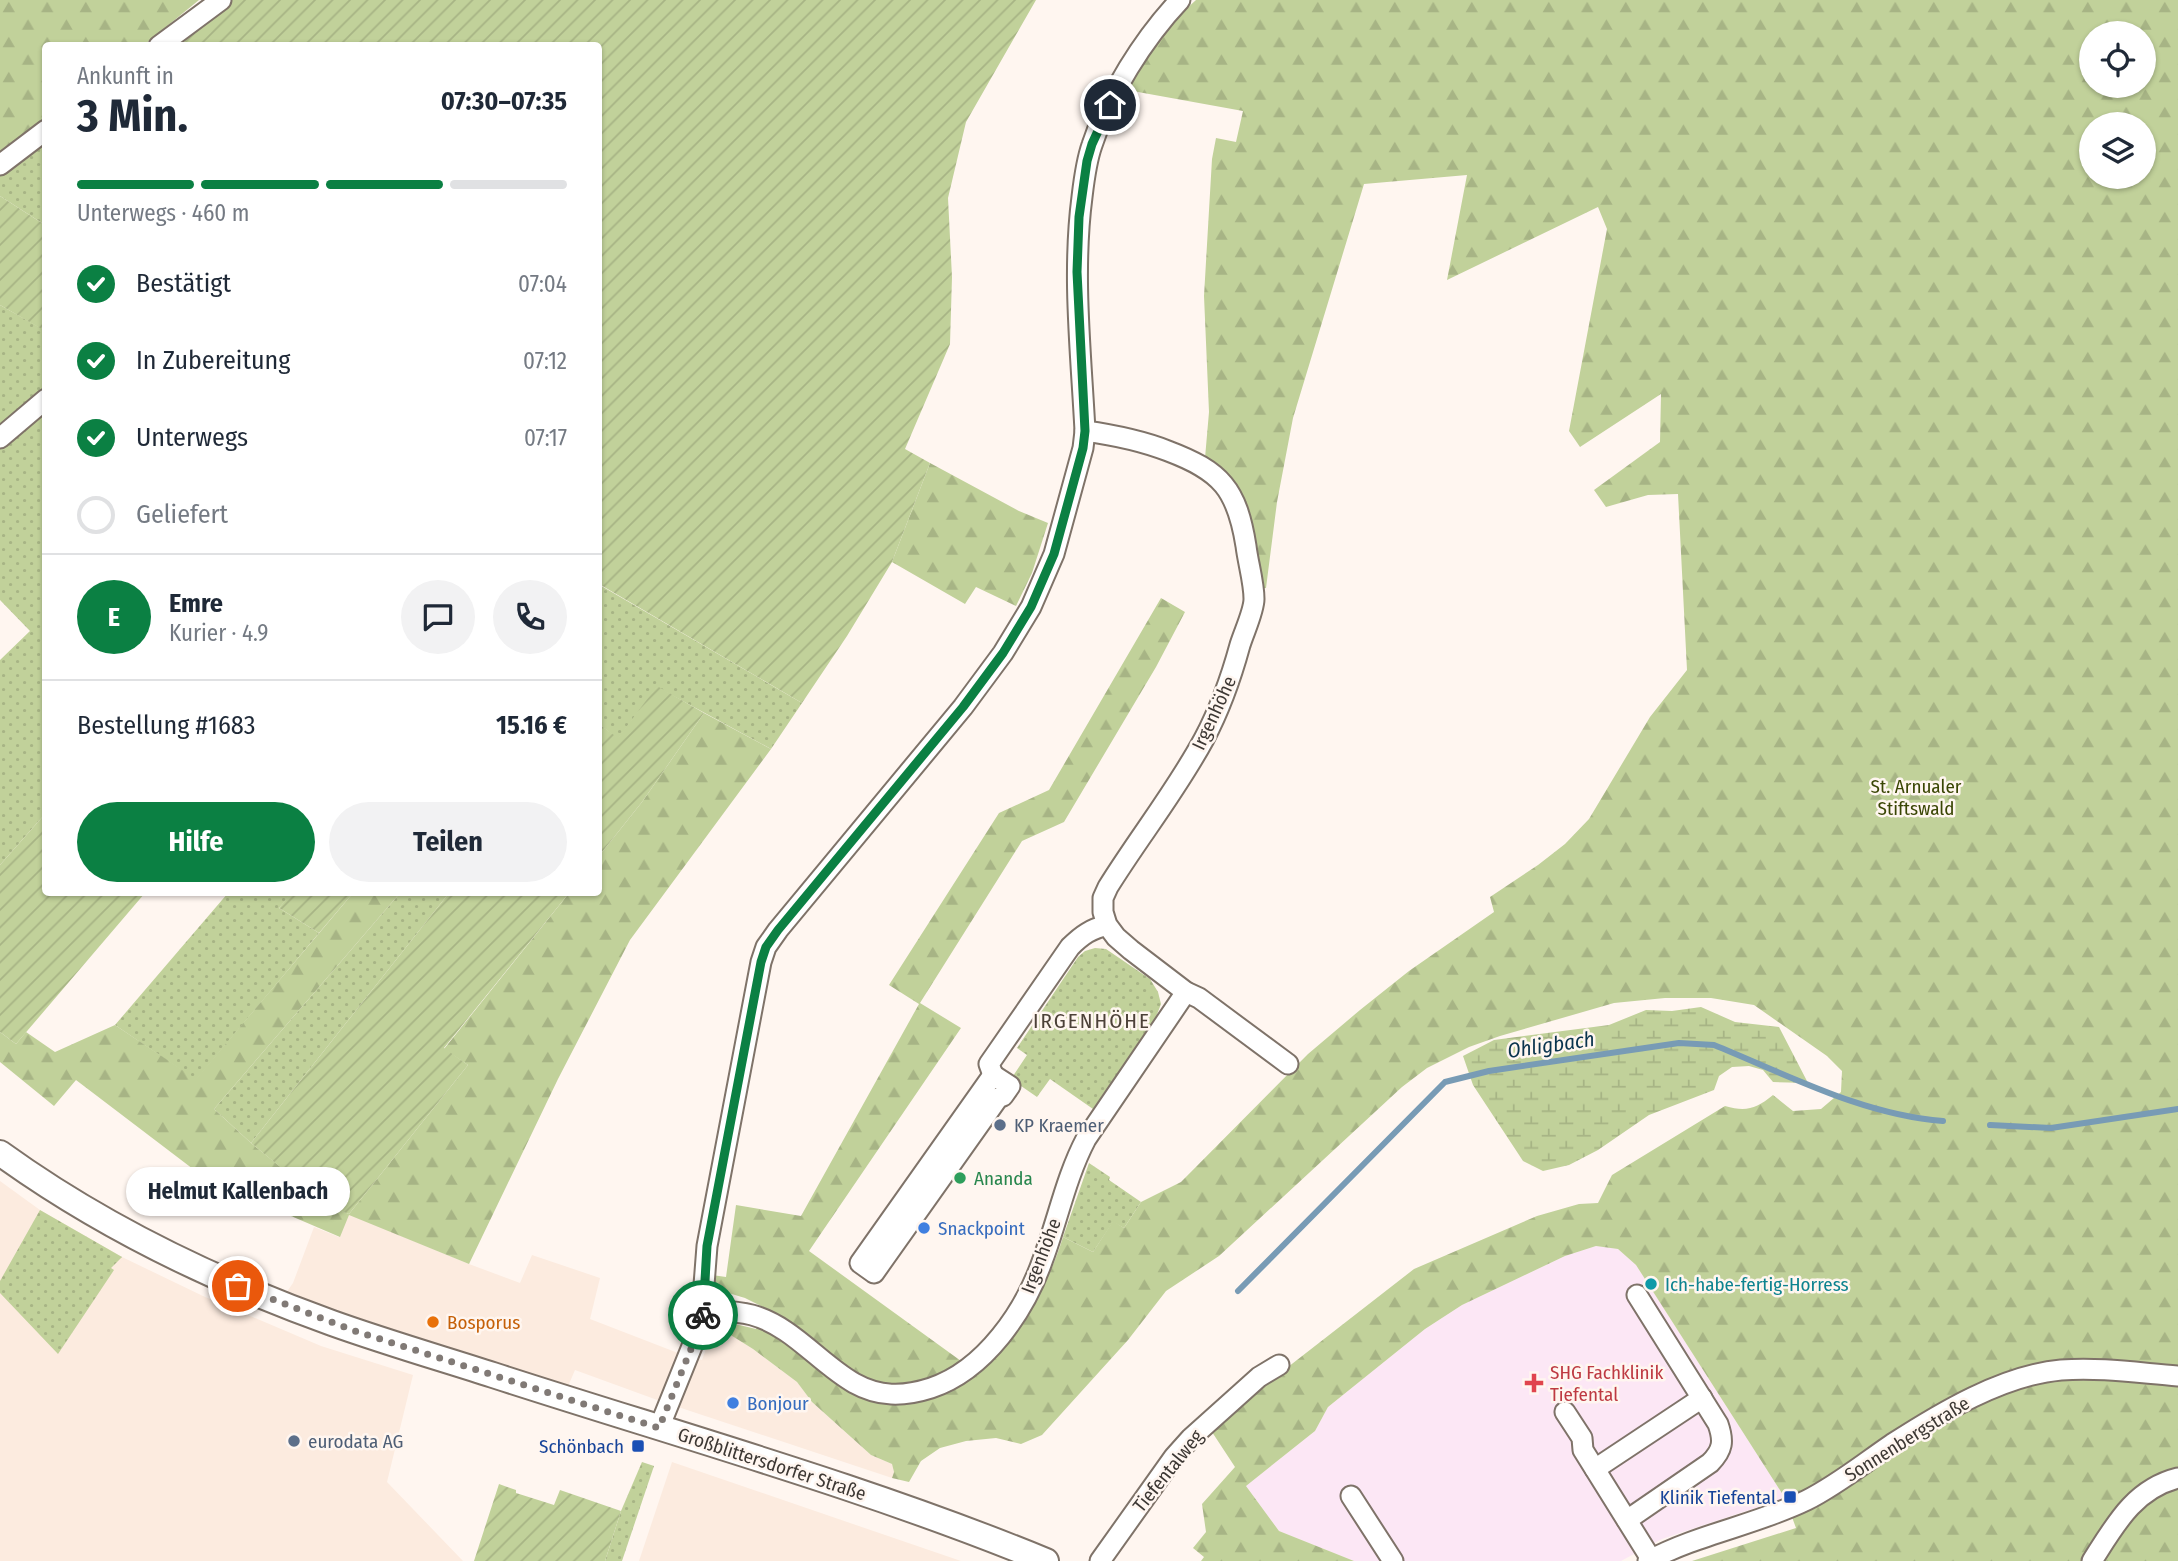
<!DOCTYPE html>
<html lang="de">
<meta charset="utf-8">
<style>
:root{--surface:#fff;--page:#f2f2f3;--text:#1f2937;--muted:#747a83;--line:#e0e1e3;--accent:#0b8043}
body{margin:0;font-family:"Fira Sans Condensed",sans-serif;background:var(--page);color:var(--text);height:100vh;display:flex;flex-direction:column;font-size:26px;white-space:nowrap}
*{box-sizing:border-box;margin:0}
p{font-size:23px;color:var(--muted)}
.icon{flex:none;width:38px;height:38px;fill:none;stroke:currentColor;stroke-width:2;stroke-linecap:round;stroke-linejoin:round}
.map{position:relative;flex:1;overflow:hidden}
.drawer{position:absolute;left:42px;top:42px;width:560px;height:854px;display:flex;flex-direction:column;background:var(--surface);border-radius:7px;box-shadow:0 2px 5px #0004}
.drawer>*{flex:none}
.controls{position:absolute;left:2079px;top:21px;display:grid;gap:14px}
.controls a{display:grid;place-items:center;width:77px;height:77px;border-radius:50%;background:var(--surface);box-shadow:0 2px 5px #0004;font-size:35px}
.pin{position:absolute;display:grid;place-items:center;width:60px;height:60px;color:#fff;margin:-30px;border:4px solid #fff;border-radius:50%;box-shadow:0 2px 7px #0007}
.courier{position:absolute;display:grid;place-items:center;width:70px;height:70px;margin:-35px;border:5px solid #0b8043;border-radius:50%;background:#fff;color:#222;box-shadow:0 2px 9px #0007}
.bubble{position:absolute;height:49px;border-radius:24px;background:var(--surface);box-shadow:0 2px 5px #0004;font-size:23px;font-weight:700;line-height:49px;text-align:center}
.head em{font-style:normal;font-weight:700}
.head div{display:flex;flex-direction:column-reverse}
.head{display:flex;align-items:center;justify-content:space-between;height:119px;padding:0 35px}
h1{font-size:46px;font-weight:700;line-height:52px}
.bar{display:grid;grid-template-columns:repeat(4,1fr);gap:10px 7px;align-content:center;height:84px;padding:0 35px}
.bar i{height:9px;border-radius:5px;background:var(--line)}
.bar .active{background:var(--accent)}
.bar p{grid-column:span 4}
.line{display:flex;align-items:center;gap:18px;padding:0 35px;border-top:2px solid var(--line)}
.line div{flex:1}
.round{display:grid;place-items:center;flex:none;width:74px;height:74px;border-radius:37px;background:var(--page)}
ol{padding:0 35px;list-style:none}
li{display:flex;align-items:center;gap:21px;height:77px}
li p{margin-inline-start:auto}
li .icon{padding:7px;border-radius:50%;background:var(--accent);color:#fff;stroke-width:4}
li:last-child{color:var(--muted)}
li i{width:38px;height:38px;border:4px solid var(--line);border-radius:50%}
.primary-button{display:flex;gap:14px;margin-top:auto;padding:14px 35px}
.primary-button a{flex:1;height:80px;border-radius:42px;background:var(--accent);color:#fff;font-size:28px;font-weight:700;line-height:80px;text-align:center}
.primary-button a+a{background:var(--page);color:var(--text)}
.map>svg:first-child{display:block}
</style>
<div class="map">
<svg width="2178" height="1561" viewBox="0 0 2178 1561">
<defs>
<pattern id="grass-dots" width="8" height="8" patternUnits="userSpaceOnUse" patternTransform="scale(1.75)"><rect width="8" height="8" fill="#c1d19a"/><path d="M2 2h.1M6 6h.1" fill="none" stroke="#a7b485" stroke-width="1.8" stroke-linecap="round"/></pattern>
<pattern id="forest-firs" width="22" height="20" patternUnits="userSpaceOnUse" patternTransform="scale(1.75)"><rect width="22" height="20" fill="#c1d19a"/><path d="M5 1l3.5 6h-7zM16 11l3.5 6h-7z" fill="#a7b485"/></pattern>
<pattern id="wetland-marsh" width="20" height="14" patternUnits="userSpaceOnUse" patternTransform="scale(1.75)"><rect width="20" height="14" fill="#c1d19a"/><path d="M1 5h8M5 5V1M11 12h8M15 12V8" fill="none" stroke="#a7b485"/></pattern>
<pattern id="garden-furrows" width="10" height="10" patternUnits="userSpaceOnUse" patternTransform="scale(1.75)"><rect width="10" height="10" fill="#c1d19a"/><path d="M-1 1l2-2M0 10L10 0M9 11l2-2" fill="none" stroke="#a7b485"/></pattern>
</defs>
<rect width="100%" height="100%" fill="#fff6f0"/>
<!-- built -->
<g fill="#fcebdf">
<path d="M 0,1181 L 40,1210 L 122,1257 L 203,1296 L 321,1346 L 413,1375 L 387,1482 L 463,1561 L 0,1561 Z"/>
<path d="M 349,1214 L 469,1264 L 520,1283 L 532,1255 L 600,1278 L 590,1319 L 678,1353 L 702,1360 L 711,1335 L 721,1329 L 753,1349 L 797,1382 L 812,1402 L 871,1455 L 892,1464 L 894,1472 L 892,1478 L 660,1401 L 575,1370 L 563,1398 L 279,1303 L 293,1283 L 314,1227 L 339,1237 Z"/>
<path d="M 672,1462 L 961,1561 L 639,1561 Z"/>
</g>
<!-- medical -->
<path fill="#fce7f5" d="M 1596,1246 L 1618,1249 L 1636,1265 L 1785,1498 L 1662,1539 L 1621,1561 L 1354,1561 L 1279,1531 L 1246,1486 L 1315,1431 L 1328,1407 L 1425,1329 L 1462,1305 L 1565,1256 Z"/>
<!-- grass -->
<g fill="url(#grass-dots)">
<path d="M 45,131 L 45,225 L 0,196 L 0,165 Z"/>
<path d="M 0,305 L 46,331 L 45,814 L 0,865 L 0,660 L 30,631 L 0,600 Z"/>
<path d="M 598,584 L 802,703 L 771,749 L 657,687 L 618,739 L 599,724 L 599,662 L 602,657 L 599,654 Z"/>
<path d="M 228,893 L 292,893 L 279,908 L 319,933 L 196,1080 L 115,1025 Z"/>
<path d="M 400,893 L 449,893 L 251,1143 L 214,1109 Z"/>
<path d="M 1095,948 L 1106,949 L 1150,979 L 1158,992 L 1161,1004 L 1156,1017 L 1093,1109 L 1050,1079 L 1037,1097 L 1011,1079 L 1027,1055 L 1017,1048 L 1078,957 L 1085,951 Z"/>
<path d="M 1089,1163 L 1110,1177 L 1109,1180 L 1141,1202 L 1124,1228 L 1113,1222 L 1093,1252 L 1063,1237 Z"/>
<path d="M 40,1210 L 122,1257 L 111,1268 L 114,1270 L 58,1354 L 0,1293 L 0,1281 Z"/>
<path d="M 642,1462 L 654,1466 L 622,1561 L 605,1561 L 621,1511 Z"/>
</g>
<!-- forest -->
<g fill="url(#forest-firs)" fill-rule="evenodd">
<path d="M 0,0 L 199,0 L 144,45 L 46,46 L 45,126 L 0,164 Z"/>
<path d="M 1196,0 L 2178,0 L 2178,1561 L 1692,1561 L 1796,1528 L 1785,1498 L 1636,1265 L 1618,1249 L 1596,1246 L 1565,1256 L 1462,1305 L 1425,1329 L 1328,1407 L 1315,1431 L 1246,1486 L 1279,1531 L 1354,1561 L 1201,1561 L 1204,1557 L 1193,1548 L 1206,1532 L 1202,1504 L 1235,1467 L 1212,1432 L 1256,1392 L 1414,1269 L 1537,1216 L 1579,1204 L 1598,1203 L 1612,1175 L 1725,1106 C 1746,1112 1756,1109 1773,1095 L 1793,1111 L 1821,1109 L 1841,1092 L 1842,1071 L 1827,1056 L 1754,1005 L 1711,998 L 1665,998 L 1614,1003 L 1500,1036 L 1469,1047 L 1427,1068 L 1402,1087 L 1219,1256 L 1166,1291 L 1128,1340 L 1042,1435 L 1021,1444 L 996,1438 L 966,1441 L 940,1448 L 921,1461 L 909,1482 L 892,1478 L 894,1472 L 892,1464 L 871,1455 L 812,1402 L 797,1382 L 753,1349 L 721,1329 L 735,1324 L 756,1329 L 765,1308 L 745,1298 L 715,1289 L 711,1283 L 712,1275 L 726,1277 L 736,1205 L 801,1216 L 919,1004 L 889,985 L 999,813 L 1049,790 L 1161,598 L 1185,612 L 1156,667 L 1064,822 L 1022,841 L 920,1003 L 961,1028 L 809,1251 L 979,1374 C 1018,1335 1047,1289 1063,1237 L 1093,1252 L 1113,1221 L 1124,1228 L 1141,1202 L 1181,1182 L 1308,1054 L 1360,1010 L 1409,971 L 1494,912 L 1490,897 L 1538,865 L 1565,844 L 1589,819 L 1650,717 L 1687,670 L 1678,494 L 1648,495 L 1606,507 L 1594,490 L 1660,442 L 1661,394 L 1580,447 L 1569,431 L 1607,229 L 1598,207 L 1447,280 L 1467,175 L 1364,184 L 1293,418 L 1277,502 L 1266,588 L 1257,589 L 1246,516 L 1205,458 L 1209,412 L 1204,296 L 1212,159 L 1216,138 L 1236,142 L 1243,111 L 1127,90 L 1150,51 L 1170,24 ZM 2091,33 L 2144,33 L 2144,86 L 2091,86 ZM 2091,124 L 2144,124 L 2144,177 L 2091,177 Z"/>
<path d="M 930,463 L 1019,511 L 1048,523 L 1032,573 L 1016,606 L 976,587 L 965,604 L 892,562 Z"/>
<path d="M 704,713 L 771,749 L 630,940 L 558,1079 L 469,1264 L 349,1215 L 340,1237 L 263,1204 L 193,1169 L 76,1080 L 54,1106 L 0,1062 L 0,1032 L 16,1044 L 26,1032 L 55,1052 L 115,1025 L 196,1079 L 353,893 L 400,893 L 214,1109 L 251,1143 L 329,1206 L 349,1214 L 468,1065 L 444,1049 L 569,893 L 598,892 L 599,856 L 642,802 Z"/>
</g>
<!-- wetland -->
<path fill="url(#wetland-marsh)" d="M 1701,1007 L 1735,1022 L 1779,1027 L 1808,1083 L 1773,1082 L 1763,1070 L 1749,1066 L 1732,1067 L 1719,1076 L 1714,1090 L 1649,1115 L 1598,1150 L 1569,1165 L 1543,1171 L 1523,1161 L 1473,1085 L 1463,1056 L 1494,1040 L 1609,1025 L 1646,1010 L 1672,1011 Z"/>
<!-- garden -->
<g fill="url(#garden-furrows)">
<path d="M 221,0 L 1036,0 L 966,122 L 948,198 L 952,277 L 950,344 L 905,449 L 930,463 L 892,562 L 847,636 L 802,703 L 599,584 L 598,46 L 159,46 Z"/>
<path d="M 0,196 L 45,225 L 45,331 L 0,305 Z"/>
<path d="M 657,686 L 704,713 L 642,802 L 599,856 L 599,724 L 618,738 Z"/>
<path d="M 45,814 L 46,892 L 145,893 L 16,1044 L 0,1032 L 0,865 Z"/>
<path d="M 292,892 L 353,892 L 353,893 L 319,933 L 279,908 Z"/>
<path d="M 449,893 L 569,893 L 444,1048 L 468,1065 L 349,1214 L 329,1207 L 251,1143 Z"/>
<path d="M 499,1484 L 516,1490 L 516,1493 L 554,1505 L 560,1490 L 621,1511 L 605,1561 L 474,1561 Z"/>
</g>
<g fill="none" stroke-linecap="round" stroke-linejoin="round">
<!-- stream -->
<g stroke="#789bb5" stroke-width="6">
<path d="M 1990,1125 L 2051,1128 L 2178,1109"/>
<path d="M 1238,1291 L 1445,1082 L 1489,1071 L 1679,1043 L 1714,1045 C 1788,1075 1863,1115 1943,1121"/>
</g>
<defs>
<g id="minor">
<path d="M 159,46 L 221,0"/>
<path d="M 0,165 L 46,130"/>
<path d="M 1085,431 C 1114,435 1140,440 1168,451 C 1221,471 1237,489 1246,546 C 1248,563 1254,582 1254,599 C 1254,611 1244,632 1240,645 C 1231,678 1220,709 1204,739 C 1176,791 1139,837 1108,887 L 1103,898 L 1103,912 L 1107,925 L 1116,937 L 1131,950 L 1186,992 L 1199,998 L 1288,1064"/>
<path d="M 0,438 L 46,399"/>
<path d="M 993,1075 L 1010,1086 L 1003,1096 L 998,1098 L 874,1273 L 860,1263 Z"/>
<path d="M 993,1075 L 989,1064 L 1070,947 C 1082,935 1091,929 1107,925"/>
<path d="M 705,1310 C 721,1311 737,1311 752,1315 C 792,1326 819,1363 854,1383 C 879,1397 903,1397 931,1388 C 985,1370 1025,1311 1043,1259 C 1058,1219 1066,1177 1086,1139 L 1186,992"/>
<path d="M 1565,1412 L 1582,1438 L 1583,1450 L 1651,1559"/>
<path d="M 659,1428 L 699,1329 L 705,1310 L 704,1285 L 707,1246 L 761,962 L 766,947 L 778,930 L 963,707 L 1003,653 L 1031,607 L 1054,554 L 1083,448 L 1085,431 C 1081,353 1072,274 1082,197 C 1084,180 1086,162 1092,145 C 1108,95 1144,38 1180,0"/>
<path d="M 1595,1469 L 1702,1398"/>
<path d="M 1351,1496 L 1393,1561"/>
<path d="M 1627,1520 L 1710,1463 C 1723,1450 1724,1441 1718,1424 L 1637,1295"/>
<path d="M 1100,1561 L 1174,1457 L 1191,1438 L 1259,1377 L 1279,1365"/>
<path d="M 1648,1561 C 1698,1534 1756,1525 1807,1500 C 1837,1485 1864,1463 1892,1444 C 1940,1413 2003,1375 2061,1370 C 2100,1367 2139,1373 2178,1376"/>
<path d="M 2092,1561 C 2115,1525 2134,1489 2178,1478"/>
</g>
<path id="major" d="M 0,1153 C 101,1226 215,1281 332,1323 C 385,1342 440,1358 493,1375 C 678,1435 866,1487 1046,1561"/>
</defs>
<!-- minor casing -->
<use href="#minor" stroke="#7f7369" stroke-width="23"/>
<!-- major casing -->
<use href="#major" stroke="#7f7369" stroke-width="28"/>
<!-- minor -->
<use href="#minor" stroke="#fff" stroke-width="19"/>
<!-- major -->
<use href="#major" stroke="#fff" stroke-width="24"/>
</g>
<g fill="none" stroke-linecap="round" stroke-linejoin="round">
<!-- done -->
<path stroke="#817a76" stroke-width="7" stroke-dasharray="0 12.6" d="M 238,1286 L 355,1331 L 659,1428 L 699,1329 L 703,1315"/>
<!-- route -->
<path stroke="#0b8043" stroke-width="9" d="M 703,1315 L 707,1246 L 761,962 L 766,947 L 778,930 L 963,707 L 1003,653 L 1031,607 L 1054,554 L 1083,448 L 1085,431 L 1077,272 L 1079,217 L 1087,161 L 1092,144 L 1110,105"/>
</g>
<!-- markers -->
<g fill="#5c6f8a" stroke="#fff6f0" stroke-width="2.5">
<circle cx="1000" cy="1125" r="7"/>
<circle cx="294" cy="1441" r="7"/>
</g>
<circle fill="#2e9e5b" stroke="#fff6f0" stroke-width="2.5" cx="960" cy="1178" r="7"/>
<g fill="#3f7fe0" stroke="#fff6f0" stroke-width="2.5">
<circle cx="924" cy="1228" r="7"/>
<circle cx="733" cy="1403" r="7"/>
</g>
<circle fill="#0f9aa8" stroke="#fff6f0" stroke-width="2.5" cx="1651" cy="1284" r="7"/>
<circle fill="#e8710a" stroke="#fff6f0" stroke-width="2.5" cx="433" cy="1322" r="7"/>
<path fill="#e0444e" stroke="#fff6f0" stroke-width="2.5" d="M1530.5 1372.5h7v7h7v7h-7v7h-7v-7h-7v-7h7z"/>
<g fill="#1a4fb4" stroke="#fff6f0" stroke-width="2.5">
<rect x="631" y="1439" width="14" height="14" rx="3.5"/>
<rect x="1783" y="1490" width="14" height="14" rx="3.5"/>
</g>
<g text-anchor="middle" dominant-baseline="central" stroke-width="5" stroke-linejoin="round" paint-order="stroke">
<!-- street labels -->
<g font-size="19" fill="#3d3834" stroke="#fff6f0">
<text transform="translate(1214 713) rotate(-65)">Irgenhöhe</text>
<text transform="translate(1041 1256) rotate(-69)">Irgenhöhe</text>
<text transform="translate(1907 1439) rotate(-32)">Sonnenbergstraße</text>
<text transform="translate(772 1464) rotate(18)">Großblittersdorfer Straße</text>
<text transform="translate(1168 1471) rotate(-51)">Tiefentalweg</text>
</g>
<!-- park labels -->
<g font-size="19" fill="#3a4604" stroke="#fff6f0">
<text x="1916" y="786">St. Arnualer<tspan x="1916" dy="22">Stiftswald</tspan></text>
</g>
<!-- service labels -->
<g font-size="19" fill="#4e5e75" stroke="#fff6f0" text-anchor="start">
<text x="1014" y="1125">KP Kraemer</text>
<text x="308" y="1441">eurodata AG</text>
</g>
<!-- leisure labels -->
<g font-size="19" fill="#27864d" stroke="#fff6f0" text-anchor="start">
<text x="974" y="1178">Ananda</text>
</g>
<!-- shop labels -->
<g font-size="19" fill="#366cbe" stroke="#fff6f0" text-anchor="start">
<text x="938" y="1228">Snackpoint</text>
<text x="747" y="1403">Bonjour</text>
</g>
<!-- culture labels -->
<g font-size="19" fill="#0d838f" stroke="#fff6f0" text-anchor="start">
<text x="1665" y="1284">Ich-habe-fertig-Horress</text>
</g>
<!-- food labels -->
<g font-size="19" fill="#c56008" stroke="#fff6f0" text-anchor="start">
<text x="447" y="1322">Bosporus</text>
</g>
<!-- health labels -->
<g font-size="19" fill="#be3a42" stroke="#fff6f0" text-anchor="start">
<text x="1550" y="1372">SHG Fachklinik<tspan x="1550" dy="22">Tiefental</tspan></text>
</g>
<!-- transit labels -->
<g font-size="19" fill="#164399" stroke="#fff6f0" text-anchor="end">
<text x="624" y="1446">Schönbach</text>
<text x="1776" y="1497">Klinik Tiefental</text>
</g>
<!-- neighbourhood labels -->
<g font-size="21" letter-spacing="2" fill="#4c4138" stroke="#fff6f0">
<text x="1092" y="1021">IRGENHÖHE</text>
</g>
<!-- water labels -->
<g font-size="21" font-style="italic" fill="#09334d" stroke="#fff6f0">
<text transform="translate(1551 1045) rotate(-8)">Ohligbach</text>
</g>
</g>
</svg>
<div class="controls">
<a><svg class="icon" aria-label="locate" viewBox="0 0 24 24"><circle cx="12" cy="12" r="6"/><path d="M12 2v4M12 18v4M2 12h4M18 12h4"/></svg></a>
<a><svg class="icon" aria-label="layers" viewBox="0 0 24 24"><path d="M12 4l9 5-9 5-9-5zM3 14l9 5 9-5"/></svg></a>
</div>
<div class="pin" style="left:238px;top:1286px;background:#ea580c"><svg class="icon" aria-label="bag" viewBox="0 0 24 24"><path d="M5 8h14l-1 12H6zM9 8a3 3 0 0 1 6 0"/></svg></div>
<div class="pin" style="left:1110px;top:105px;background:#1f2937"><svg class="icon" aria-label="home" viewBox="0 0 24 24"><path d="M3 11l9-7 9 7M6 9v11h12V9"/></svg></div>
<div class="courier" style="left:703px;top:1315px"><svg class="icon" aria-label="bike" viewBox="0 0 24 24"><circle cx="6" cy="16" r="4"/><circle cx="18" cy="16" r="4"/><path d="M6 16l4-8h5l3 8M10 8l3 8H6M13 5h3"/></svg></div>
<div class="bubble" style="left:126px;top:1167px;width:224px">Helmut Kallenbach</div>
<section class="drawer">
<div class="head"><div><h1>3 Min.</h1><p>Ankunft in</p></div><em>07:30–07:35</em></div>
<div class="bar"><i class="active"></i><i class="active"></i><i class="active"></i><i></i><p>Unterwegs · 460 m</p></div>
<ol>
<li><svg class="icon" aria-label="check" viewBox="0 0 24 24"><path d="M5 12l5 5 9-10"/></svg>Bestätigt<p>07:04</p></li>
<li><svg class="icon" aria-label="check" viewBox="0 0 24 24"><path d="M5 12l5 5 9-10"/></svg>In Zubereitung<p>07:12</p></li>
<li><svg class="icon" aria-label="check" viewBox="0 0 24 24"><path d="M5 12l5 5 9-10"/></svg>Unterwegs<p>07:17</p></li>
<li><i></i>Geliefert</li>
</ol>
<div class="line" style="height:126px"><b class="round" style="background:var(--accent);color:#fff">E</b><div><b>Emre</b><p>Kurier · 4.9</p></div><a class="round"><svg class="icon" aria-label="chat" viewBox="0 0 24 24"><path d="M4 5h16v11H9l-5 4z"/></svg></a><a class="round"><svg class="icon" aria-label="phone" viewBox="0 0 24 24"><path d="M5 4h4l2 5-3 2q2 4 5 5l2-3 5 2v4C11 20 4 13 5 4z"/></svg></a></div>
<div class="line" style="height:91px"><div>Bestellung #1683</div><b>15.16 €</b></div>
<div class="primary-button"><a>Hilfe</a><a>Teilen</a></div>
</section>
</div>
